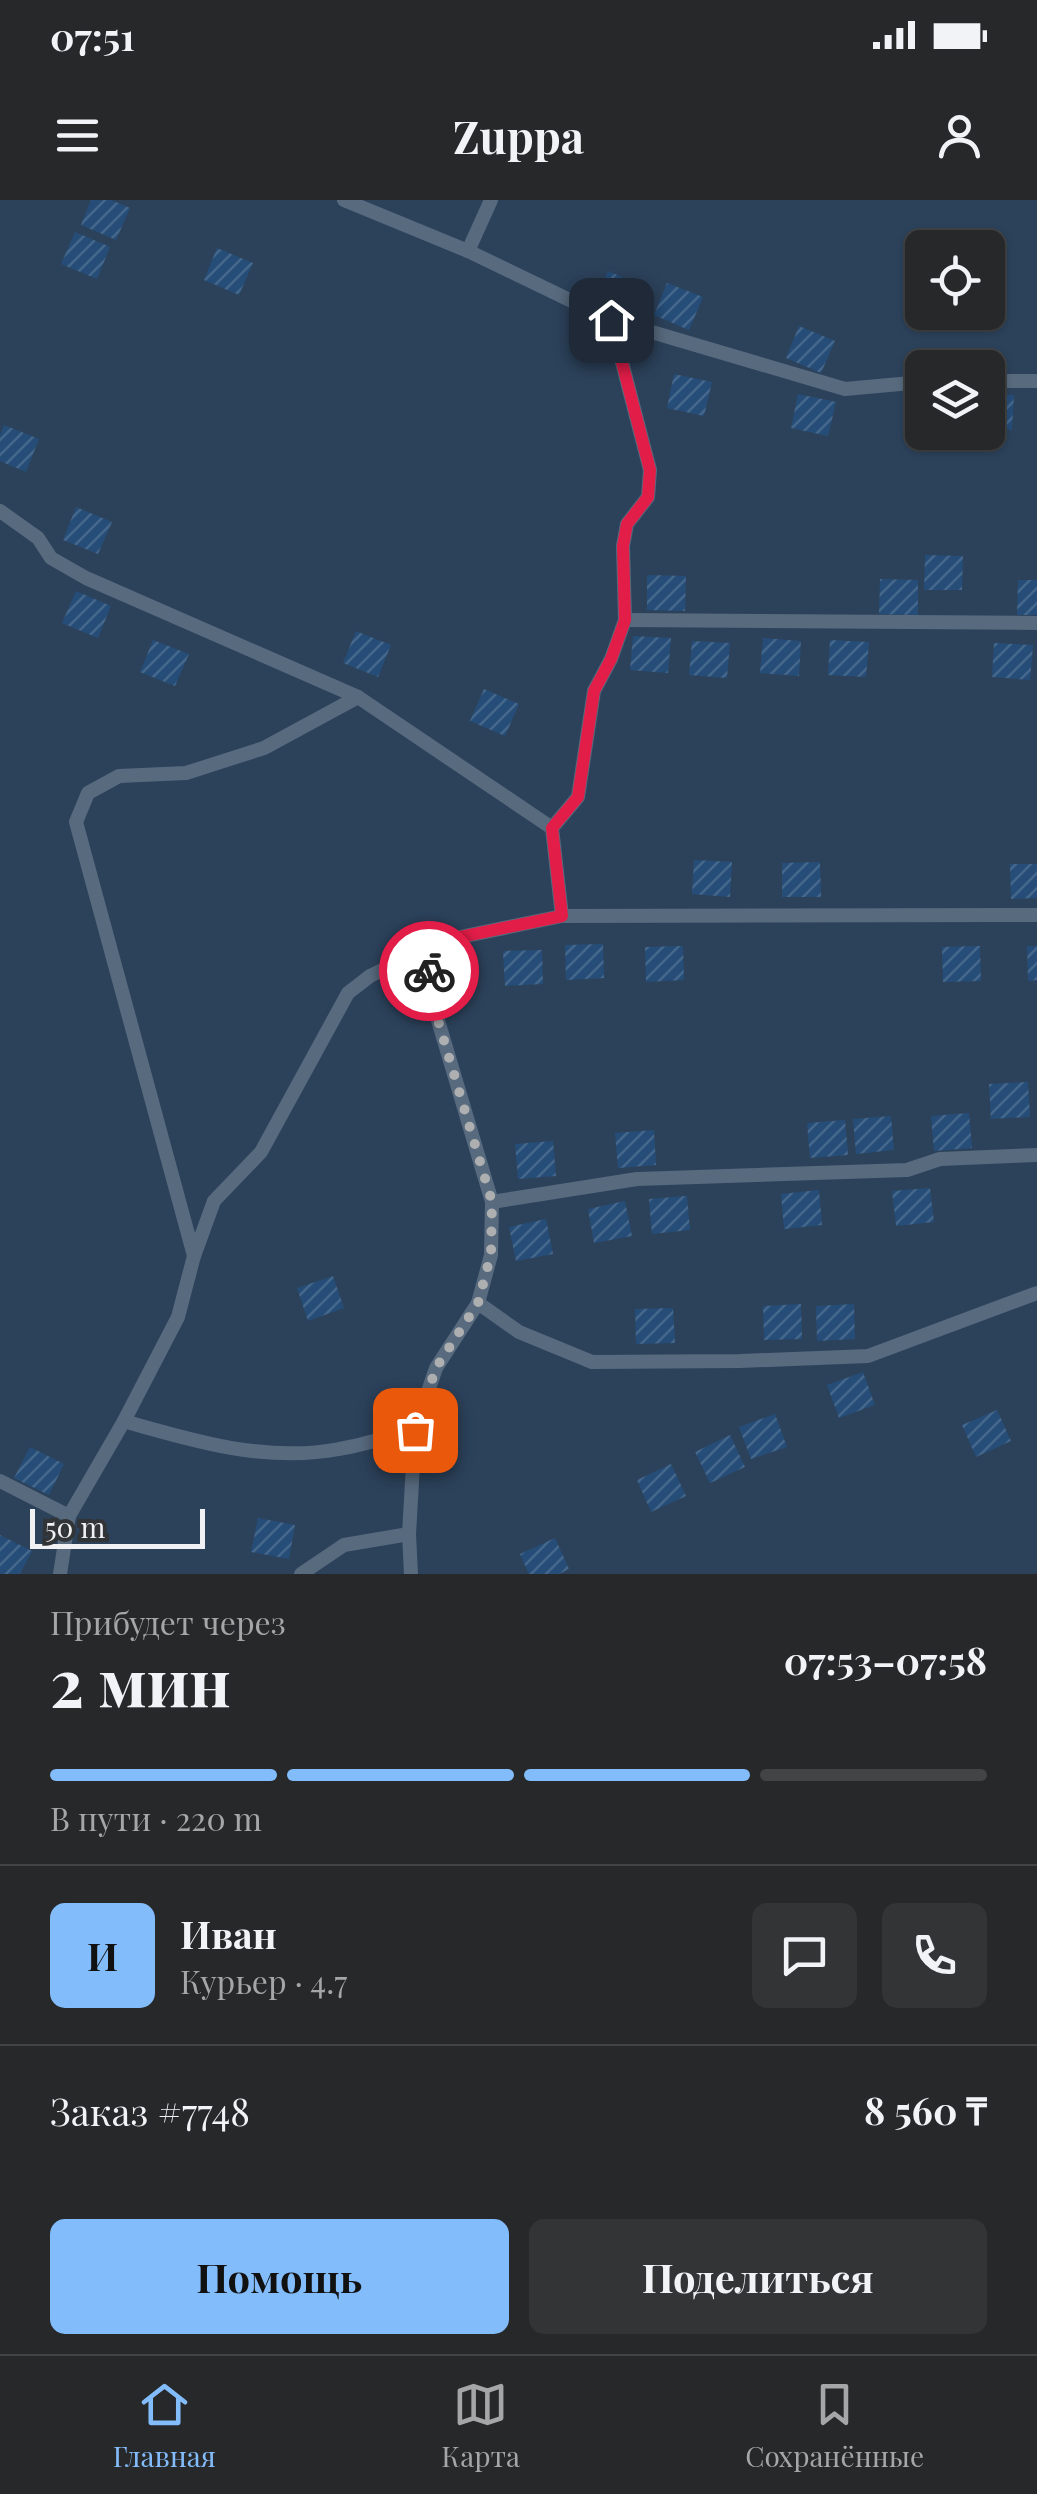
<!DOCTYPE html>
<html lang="ru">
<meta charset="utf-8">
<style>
:root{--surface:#262829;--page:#323435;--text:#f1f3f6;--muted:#a4a6a8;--line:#424446;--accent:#83bcfb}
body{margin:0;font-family:"Playfair Display",serif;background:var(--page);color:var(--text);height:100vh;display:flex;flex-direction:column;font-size:38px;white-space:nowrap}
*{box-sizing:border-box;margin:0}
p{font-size:32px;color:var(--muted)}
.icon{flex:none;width:55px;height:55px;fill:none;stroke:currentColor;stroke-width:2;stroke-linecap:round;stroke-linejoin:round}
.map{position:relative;height:1374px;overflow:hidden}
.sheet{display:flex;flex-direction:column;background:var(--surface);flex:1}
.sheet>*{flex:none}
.controls{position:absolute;left:905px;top:30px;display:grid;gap:20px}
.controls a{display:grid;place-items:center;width:100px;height:100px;border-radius:15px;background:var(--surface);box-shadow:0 2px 8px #0004,0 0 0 2px var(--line);font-size:50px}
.scale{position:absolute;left:30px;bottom:25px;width:175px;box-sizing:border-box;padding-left:10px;border:5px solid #eff1f3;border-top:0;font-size:28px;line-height:35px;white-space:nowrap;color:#eff1f3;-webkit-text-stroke:8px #323537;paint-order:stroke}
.pin{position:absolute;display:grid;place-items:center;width:85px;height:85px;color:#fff;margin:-42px;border-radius:20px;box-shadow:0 5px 15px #0006}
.courier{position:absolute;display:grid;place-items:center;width:100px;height:100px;margin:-50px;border:8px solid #e11d48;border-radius:50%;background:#fff;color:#222;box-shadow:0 2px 12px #0007}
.summary em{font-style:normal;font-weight:700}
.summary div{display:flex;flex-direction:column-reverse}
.summary{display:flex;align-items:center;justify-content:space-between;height:170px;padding:0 50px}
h1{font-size:65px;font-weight:700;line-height:75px}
.bar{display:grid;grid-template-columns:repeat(4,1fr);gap:15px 10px;align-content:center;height:120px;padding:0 50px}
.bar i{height:12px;border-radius:8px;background:var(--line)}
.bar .on{background:var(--accent)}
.bar p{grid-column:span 4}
.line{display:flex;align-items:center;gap:25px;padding:0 50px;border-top:2px solid var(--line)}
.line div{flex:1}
.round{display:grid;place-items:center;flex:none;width:105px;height:105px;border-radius:15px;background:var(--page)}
.primary-button{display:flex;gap:20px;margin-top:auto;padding:20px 50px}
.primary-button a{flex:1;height:115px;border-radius:15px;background:var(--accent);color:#111;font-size:40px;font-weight:700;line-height:115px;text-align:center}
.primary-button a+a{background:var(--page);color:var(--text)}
.status{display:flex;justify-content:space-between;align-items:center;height:70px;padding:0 50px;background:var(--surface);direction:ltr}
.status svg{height:28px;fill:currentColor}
header{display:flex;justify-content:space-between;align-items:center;height:130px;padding:0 50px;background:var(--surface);font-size:45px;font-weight:700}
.dock{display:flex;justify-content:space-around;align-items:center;height:140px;border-top:2px solid var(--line);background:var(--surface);font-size:28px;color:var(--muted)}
.dock a{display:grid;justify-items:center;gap:5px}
.dock .on{color:var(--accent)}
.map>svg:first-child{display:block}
</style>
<div class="status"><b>07:51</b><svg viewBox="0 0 49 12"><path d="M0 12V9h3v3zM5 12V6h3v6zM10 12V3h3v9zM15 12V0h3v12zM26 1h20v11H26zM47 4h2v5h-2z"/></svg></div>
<header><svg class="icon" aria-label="menu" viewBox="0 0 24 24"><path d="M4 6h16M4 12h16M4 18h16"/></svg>Zuppa<svg class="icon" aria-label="person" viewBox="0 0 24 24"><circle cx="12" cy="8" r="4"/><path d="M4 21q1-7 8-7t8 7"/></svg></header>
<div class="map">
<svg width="1037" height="1374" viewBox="0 0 1037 1374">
<defs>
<pattern id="building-hatch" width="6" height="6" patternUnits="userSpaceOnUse" patternTransform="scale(2.5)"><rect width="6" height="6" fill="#254d78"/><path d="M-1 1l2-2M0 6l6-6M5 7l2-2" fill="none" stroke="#45678c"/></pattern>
</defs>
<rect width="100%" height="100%" fill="#323537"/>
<!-- garden -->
<path fill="#2c425b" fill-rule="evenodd" d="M 0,0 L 1037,0 L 1037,1374 L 0,1374 ZM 922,48 L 988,48 L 988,112 L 922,112 ZM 922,168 L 988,168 L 988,232 L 922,232 Z"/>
<!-- building -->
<g fill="url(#building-hatch)">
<path d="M 91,0 L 111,0 L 130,8 L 116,40 L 81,25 Z"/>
<path d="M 75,32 L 110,47 L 97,79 L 61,64 Z"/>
<path d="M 217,48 L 253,63 L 239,95 L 204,80 Z"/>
<path d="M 608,71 L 643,86 L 630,118 L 594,103 Z"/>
<path d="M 667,83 L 703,97 L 689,130 L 654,115 Z"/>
<path d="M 799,126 L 835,141 L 821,173 L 786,158 Z"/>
<path d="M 674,174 L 712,182 L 704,216 L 667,208 Z"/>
<path d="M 798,194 L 836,202 L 828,236 L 791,228 Z"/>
<path d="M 988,194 L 1014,195 L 1012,230 L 988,229 Z"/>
<path d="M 4,225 L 39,239 L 26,272 L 0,261 L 0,235 Z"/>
<path d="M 76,307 L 112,322 L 98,354 L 63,340 Z"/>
<path d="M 925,355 L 963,356 L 962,390 L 924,390 Z"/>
<path d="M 647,375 L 686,376 L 685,411 L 647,410 Z"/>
<path d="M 880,379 L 918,380 L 918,415 L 879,414 Z"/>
<path d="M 1018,380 L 1037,380 L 1037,415 L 1017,415 Z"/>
<path d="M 76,391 L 111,406 L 98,438 L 62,423 Z"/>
<path d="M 356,431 L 391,445 L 378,477 L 343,463 Z"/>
<path d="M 633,436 L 671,438 L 668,473 L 630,470 Z"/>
<path d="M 763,438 L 801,441 L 799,476 L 760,473 Z"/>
<path d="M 153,440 L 189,454 L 175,486 L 140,472 Z"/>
<path d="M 830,440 L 869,442 L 866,477 L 828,475 Z"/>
<path d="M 692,441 L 730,443 L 727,478 L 689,475 Z"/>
<path d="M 994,443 L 1033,445 L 1030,480 L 992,477 Z"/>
<path d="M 484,489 L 519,504 L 505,536 L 470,521 Z"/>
<path d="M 694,660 L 732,662 L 730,697 L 692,694 Z"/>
<path d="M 820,662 L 821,697 L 782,697 L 782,663 Z"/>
<path d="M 1010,664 L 1037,664 L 1037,698 L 1011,699 Z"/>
<path d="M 603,744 L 604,778 L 566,780 L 565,745 Z"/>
<path d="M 683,746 L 684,780 L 646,782 L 645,747 Z"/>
<path d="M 980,746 L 981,781 L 943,782 L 942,747 Z"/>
<path d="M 1027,746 L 1037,746 L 1037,780 L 1028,781 Z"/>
<path d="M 542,750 L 543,784 L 505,786 L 503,751 Z"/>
<path d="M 1028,882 L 1030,917 L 991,919 L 989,884 Z"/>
<path d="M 969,913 L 972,948 L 934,951 L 931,916 Z"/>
<path d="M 891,916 L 894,950 L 856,954 L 853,919 Z"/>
<path d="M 845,920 L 848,955 L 810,958 L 807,923 Z"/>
<path d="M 654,930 L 656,965 L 618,968 L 615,933 Z"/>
<path d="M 553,941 L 556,976 L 518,979 L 515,944 Z"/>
<path d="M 930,988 L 934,1022 L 896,1026 L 892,991 Z"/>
<path d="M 819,990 L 822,1025 L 784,1029 L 781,994 Z"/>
<path d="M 687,996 L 690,1030 L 652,1034 L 649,999 Z"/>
<path d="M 625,1001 L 632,1036 L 594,1043 L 588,1009 Z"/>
<path d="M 546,1019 L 553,1054 L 516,1061 L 509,1027 Z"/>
<path d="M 333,1076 L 344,1108 L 308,1121 L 297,1088 Z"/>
<path d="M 801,1104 L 802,1139 L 764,1140 L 763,1106 Z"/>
<path d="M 854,1104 L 855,1139 L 817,1141 L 816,1106 Z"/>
<path d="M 673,1108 L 675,1143 L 636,1144 L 635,1109 Z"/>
<path d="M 863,1172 L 875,1205 L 839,1218 L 827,1185 Z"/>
<path d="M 997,1210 L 1011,1241 L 976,1257 L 962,1225 Z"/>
<path d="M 775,1214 L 787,1247 L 751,1259 L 739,1227 Z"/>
<path d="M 730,1235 L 745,1267 L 710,1283 L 695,1252 Z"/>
<path d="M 30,1247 L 64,1264 L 49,1295 L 14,1278 Z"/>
<path d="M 671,1264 L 686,1296 L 651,1312 L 637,1280 Z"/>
<path d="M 258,1318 L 295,1325 L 289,1359 L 251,1352 Z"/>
<path d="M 0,1335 L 32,1351 L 20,1374 L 0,1374 Z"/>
<path d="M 555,1338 L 569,1369 L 559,1374 L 529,1374 L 520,1354 Z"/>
</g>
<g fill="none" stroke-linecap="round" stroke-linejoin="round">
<!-- service -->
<g stroke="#586a7e" stroke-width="14">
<path d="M 344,0 L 468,51 L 611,120 L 845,189 L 922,182"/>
<path d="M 468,51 L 491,0"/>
<path d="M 988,181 L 1037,181"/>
<path d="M 0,311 L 38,338 L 51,358 L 86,378 L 358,497 L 552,628"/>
<path d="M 625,420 L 1037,423"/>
<path d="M 562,716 L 552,628 L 578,597 L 594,491 L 611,459 L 625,420 L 623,346 L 627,324 L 648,297 L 650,270 L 611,120"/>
<path d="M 492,1002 L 637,979 L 907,970 L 940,959 L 1037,955"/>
<path d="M 194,1056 L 76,622 L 88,593 L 119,576 L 186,573 L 264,548 L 358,497"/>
<path d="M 478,1103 L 519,1132 L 592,1162 L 740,1161 L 868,1156 L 1037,1093"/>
<path d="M 124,1221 C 193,1241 267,1263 339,1249 C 365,1245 390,1236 415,1230"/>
<path d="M 0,1281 L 69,1316"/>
<path d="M 60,1374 L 69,1316 L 124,1221 L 178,1117 L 194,1056 L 214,1001 L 261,952 L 348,793 L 370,776 L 441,741"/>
<path d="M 301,1374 L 344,1345 L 409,1334"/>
<path d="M 411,1374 L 409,1334 L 415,1230 L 436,1168 L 478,1103 L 491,1055 L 492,1002 L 426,780 L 441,741 L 562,716 L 1037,715"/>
</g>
</g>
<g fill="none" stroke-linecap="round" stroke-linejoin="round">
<!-- done -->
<path stroke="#adafb1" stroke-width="10" stroke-dasharray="0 18" d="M 415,1230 L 436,1168 L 478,1103 L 491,1054 L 492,1002 L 426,780 L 429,771"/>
<!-- route -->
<path stroke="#e11d48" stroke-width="12" d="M 429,771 L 441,741 L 562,716 L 552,628 L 578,597 L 594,491 L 611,459 L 625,420 L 623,346 L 627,324 L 648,297 L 650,270 L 611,120"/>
</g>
</svg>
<div class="controls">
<a><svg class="icon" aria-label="locate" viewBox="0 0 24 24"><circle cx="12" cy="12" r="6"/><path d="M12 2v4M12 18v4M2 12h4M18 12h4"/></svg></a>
<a><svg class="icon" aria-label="layers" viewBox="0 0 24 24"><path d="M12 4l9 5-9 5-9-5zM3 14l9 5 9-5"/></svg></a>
</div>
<div class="scale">50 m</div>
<div class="pin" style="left:415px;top:1230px;background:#ea580c"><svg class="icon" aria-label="bag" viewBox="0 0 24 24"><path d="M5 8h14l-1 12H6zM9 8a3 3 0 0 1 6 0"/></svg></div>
<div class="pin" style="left:611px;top:120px;background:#1f2937"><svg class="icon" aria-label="home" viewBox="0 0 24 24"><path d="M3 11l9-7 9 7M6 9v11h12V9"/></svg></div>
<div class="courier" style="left:429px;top:771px"><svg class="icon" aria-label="bike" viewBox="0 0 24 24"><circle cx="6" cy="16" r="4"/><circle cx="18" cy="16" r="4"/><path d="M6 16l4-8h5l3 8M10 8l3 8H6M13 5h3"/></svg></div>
</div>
<section class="sheet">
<div class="summary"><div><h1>2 мин</h1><p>Прибудет через</p></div><em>07:53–07:58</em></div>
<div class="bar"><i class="on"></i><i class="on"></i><i class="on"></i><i></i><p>В пути · 220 m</p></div>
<div class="line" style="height:180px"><b class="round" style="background:var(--accent);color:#111">И</b><div><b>Иван</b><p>Курьер · 4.7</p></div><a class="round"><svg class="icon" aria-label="chat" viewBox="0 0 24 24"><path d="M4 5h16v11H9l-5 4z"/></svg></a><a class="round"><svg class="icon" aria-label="phone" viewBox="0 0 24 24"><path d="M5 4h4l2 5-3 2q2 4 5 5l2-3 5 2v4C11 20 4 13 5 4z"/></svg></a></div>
<div class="line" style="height:130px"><div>Заказ #7748</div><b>8 560 ₸</b></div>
<div class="primary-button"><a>Помощь</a><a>Поделиться</a></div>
</section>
<nav class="dock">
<a class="on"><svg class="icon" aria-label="home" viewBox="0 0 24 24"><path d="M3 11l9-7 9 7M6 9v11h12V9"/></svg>Главная</a>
<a><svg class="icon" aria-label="map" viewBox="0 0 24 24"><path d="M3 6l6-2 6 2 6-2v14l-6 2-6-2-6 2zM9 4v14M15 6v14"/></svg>Карта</a>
<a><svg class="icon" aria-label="saved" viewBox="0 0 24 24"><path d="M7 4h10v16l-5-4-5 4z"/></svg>Сохранённые</a>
</nav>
